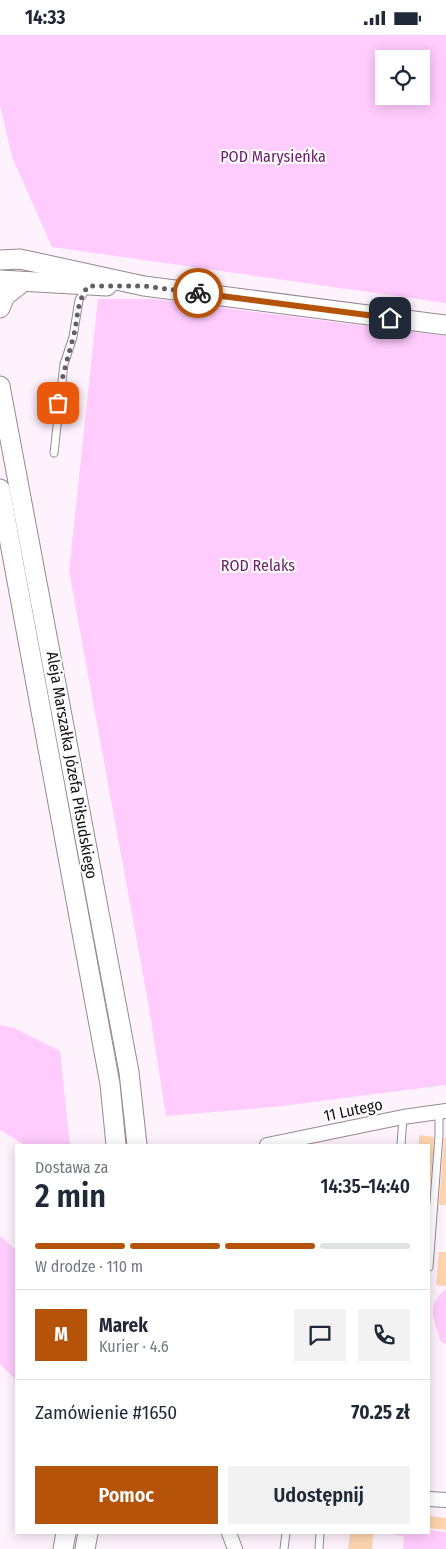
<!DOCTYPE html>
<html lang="pl">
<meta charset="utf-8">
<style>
:root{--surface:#fff;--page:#f2f2f3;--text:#1f2937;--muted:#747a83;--line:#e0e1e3;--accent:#b45309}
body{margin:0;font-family:"Fira Sans Condensed",sans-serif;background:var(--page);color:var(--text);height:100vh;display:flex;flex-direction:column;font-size:19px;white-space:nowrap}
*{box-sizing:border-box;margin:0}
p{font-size:16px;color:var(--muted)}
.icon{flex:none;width:28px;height:28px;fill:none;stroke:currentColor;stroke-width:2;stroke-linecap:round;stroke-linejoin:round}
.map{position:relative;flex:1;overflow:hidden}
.details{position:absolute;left:15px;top:1109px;width:415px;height:390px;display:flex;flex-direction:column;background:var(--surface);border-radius:0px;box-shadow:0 2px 12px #0003}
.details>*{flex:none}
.fabs{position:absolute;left:375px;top:15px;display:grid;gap:10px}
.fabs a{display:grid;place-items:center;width:55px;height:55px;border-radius:0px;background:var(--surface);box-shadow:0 2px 12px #0003;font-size:25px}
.pin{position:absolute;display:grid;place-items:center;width:42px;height:42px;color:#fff;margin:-21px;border-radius:10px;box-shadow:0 2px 8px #0006}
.courier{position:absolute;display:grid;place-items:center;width:50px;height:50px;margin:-25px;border:4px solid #b45309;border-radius:50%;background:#fff;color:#222;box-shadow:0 1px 6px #0007}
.head em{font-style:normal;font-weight:600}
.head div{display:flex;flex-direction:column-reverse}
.head{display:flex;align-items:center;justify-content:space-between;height:85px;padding:0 20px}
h1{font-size:32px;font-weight:600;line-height:38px}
.bar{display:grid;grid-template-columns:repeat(4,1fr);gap:8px 5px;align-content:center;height:60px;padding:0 20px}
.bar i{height:6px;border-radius:4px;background:var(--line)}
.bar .active{background:var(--accent)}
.bar p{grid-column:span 4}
.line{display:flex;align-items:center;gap:12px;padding:0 20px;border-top:1px solid var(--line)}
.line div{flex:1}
.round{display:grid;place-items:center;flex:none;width:52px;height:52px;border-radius:0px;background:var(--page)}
.button{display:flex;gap:10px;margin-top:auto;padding:10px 20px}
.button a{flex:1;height:58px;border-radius:0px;background:var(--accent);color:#fff;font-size:20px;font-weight:600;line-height:58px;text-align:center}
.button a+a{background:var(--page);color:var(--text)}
.status{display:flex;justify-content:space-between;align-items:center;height:35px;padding:0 25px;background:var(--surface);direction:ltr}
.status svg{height:14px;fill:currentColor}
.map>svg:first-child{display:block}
</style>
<div class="status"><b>14:33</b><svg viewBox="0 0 49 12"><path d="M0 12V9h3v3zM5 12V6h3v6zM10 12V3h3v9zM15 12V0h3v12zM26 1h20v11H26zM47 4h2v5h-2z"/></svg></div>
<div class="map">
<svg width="446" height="1514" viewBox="0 0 446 1514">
<rect width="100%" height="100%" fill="#fef2fd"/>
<!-- green -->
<g fill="#ffccfd" fill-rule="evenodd">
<path d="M 0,0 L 446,0 L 446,268 L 52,212 L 12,122 L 0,70 ZM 384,24 L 421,24 L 421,61 L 384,61 Z"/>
<path d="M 98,264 L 154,264 L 446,301 L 446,1050 L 273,1072 L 166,1081 L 148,967 L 69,536 Z"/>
<path d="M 0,990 L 12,992 L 60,1016 L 70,1110 L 25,1110 L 0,1095 Z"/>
<path d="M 0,1201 L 16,1215 L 16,1345 L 0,1329 Z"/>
<path d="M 446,1254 L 446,1309 L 441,1307 C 435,1285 424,1271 446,1254 Z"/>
<path d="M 429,1495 L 446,1497 L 446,1514 L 403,1514 L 404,1501 L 394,1500 L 395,1498 L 429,1498 Z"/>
</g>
<!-- building -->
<g fill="#fed4af">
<path d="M 419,1100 L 434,1102 L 429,1165 L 429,1110 L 419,1110 Z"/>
<path d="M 444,1103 L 446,1103 L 446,1170 L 439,1170 Z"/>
<path d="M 439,1217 L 446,1217 L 446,1251 L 436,1250 Z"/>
<path d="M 429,1481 L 446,1483 L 446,1495 L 429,1493 Z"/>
<path d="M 350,1498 L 373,1499 L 372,1514 L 348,1514 Z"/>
</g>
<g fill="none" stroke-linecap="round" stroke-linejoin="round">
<defs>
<g id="lane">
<path d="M 54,418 L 64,329 L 73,302 L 79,265 L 87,253"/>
<path d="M 401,1110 L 403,1082"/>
<path d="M 429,1232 L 439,1100 L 439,1076"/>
<path d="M 284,1514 L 286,1498"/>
<path d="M 319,1514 L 320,1498"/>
</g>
<g id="street">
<path d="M 267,1110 L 403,1082 L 446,1076"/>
<path d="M 429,1464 L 446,1465"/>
<path d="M 229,1498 L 235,1514"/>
</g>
<g id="secondary">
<path d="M 0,225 L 20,224 L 144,251 L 446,290"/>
<path d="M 0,245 L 107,251"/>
<path d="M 0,273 L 5,261 L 23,247"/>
<path d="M 0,351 L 129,1037 L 137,1110"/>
<path d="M 0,454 L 110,1049 L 116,1110"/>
<path d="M 63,1514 L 66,1498"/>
<path d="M 85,1514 L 88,1498"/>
</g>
</defs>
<!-- lane casing -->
<use href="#lane" stroke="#968995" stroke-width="9"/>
<!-- street casing -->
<use href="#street" stroke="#968995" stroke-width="16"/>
<!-- secondary casing -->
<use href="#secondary" stroke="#968995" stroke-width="21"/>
<!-- lane -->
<use href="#lane" stroke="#fff" stroke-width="7"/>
<!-- street -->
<use href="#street" stroke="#fff" stroke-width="14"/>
<!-- secondary -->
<use href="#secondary" stroke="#fff" stroke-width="19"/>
</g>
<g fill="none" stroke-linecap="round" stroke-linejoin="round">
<!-- done -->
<path stroke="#655e65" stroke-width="5" stroke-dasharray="0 9" d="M 58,368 C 61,344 67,326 73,303 C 79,281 75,271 88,251 L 144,251 L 198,258"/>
<!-- route -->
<path stroke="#b45309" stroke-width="6" d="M 198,258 L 390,283"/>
</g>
<g text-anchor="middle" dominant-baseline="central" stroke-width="4" stroke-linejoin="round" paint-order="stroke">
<!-- park labels -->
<g font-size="16" fill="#6d226e" stroke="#fff">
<text x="273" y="121">POD Marysieńka</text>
<text x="258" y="530">ROD Relaks</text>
</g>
<!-- street labels -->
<g font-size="16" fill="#130f13" stroke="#fff">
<text transform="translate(72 730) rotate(80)">Aleja Marszałka Józefa Piłsudskiego</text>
<text transform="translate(353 1075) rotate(-12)">11 Lutego</text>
</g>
</g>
</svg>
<div class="fabs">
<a><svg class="icon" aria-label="locate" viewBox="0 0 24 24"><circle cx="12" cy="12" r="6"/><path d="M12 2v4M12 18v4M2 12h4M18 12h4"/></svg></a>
</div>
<div class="pin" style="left:58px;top:368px;background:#ea580c"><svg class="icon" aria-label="bag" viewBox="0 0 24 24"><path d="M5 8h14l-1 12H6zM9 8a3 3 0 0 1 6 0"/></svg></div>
<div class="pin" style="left:390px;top:283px;background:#1f2937"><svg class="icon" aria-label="home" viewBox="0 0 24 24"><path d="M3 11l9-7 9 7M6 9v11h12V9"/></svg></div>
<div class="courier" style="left:198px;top:258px"><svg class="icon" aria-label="bike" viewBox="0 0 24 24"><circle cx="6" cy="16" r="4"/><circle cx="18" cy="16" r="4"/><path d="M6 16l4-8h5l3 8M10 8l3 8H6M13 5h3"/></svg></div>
<section class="details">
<div class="head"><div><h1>2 min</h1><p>Dostawa za</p></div><em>14:35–14:40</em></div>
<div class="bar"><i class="active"></i><i class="active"></i><i class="active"></i><i></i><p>W drodze · 110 m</p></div>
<div class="line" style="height:90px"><b class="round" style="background:var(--accent);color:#fff">M</b><div><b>Marek</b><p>Kurier · 4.6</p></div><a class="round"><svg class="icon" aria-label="chat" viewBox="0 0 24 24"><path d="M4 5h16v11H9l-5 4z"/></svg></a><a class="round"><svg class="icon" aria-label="phone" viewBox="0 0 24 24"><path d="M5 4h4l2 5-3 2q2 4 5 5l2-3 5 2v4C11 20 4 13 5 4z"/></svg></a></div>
<div class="line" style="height:65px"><div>Zamówienie #1650</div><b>70.25 zł</b></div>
<div class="button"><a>Pomoc</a><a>Udostępnij</a></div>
</section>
</div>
